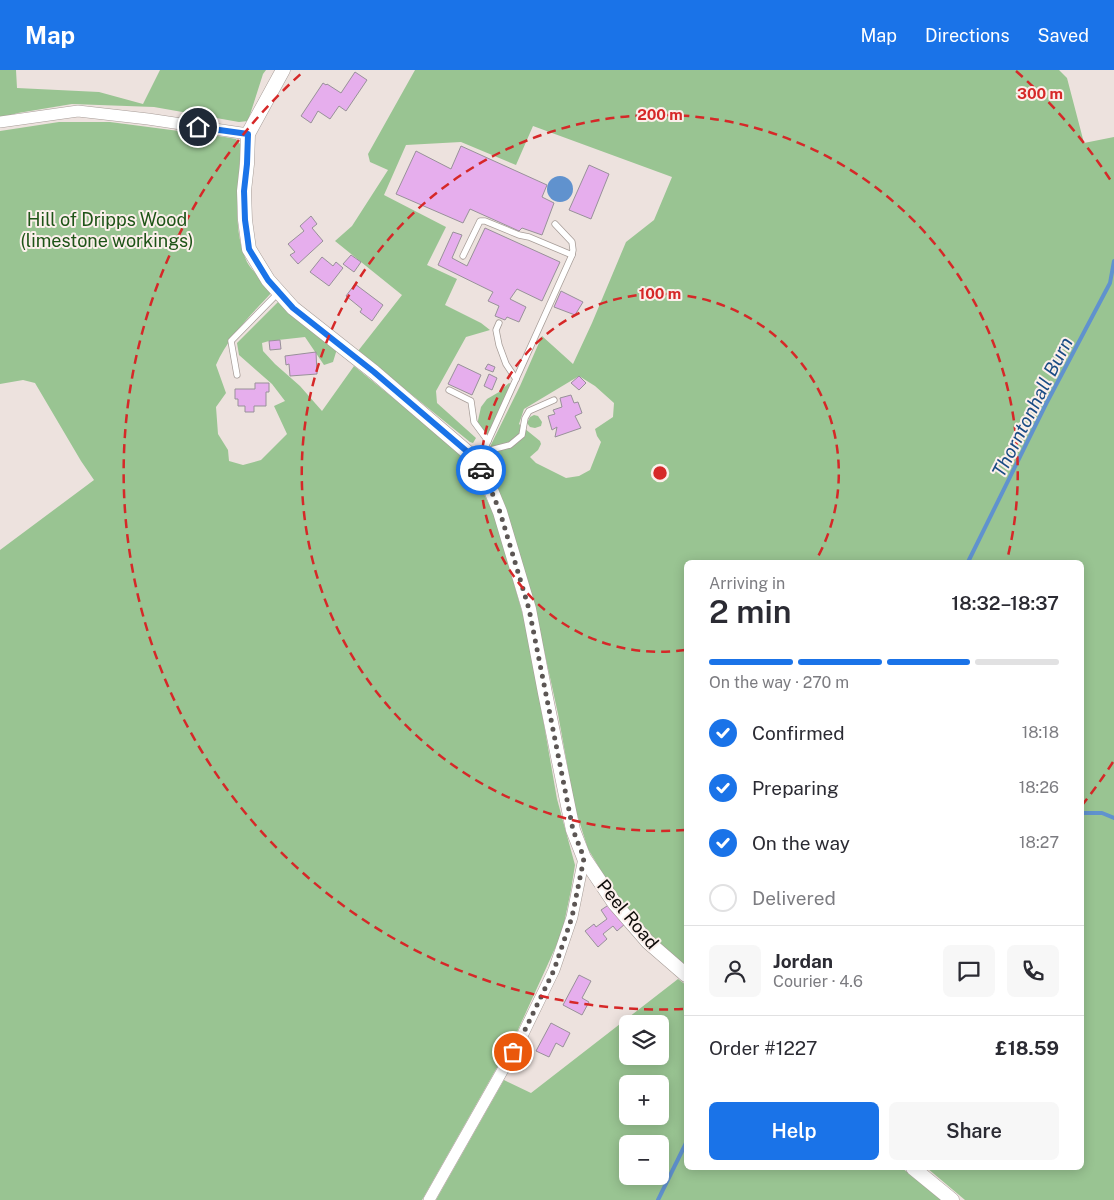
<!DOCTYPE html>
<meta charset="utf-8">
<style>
:root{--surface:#fff;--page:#f7f7f7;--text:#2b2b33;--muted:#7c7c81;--line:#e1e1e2;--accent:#1a73e8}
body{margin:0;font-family:"Public Sans",sans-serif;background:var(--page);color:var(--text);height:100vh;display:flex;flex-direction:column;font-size:19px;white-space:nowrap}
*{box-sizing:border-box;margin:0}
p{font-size:16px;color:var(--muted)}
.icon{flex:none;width:28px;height:28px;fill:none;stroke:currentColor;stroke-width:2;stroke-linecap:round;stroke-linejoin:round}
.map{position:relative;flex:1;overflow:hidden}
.side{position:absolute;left:684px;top:490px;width:400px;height:610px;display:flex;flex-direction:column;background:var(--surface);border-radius:8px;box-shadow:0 2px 12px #0003}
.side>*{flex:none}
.controls{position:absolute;left:619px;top:945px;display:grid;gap:10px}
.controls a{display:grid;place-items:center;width:50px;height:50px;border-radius:8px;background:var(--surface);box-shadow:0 2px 12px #0003;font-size:25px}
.pin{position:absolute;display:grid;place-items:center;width:42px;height:42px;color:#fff;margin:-21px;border:2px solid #fff;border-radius:50%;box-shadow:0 1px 5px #0007}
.courier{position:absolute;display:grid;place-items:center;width:50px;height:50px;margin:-25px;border:4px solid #1a73e8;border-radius:50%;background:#fff;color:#222;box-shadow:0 1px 6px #0007}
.overview em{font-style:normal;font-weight:600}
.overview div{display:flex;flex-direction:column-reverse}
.overview{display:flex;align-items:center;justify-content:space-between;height:85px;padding:0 25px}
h1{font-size:32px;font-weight:600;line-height:38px}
.bar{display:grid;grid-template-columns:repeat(4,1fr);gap:8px 5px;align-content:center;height:60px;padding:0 25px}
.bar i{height:6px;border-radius:4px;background:var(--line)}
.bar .current{background:var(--accent)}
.bar p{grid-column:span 4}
.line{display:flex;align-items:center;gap:12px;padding:0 25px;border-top:1px solid var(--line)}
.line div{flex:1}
.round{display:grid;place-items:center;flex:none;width:52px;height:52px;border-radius:8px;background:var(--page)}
ol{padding:0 25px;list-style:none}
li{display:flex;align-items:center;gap:15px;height:55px}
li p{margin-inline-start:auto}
li .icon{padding:5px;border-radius:50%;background:var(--accent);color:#fff;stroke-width:4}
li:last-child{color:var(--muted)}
li i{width:28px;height:28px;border:2px solid var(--line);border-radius:50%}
.primary-button{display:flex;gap:10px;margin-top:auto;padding:10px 25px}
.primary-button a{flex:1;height:58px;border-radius:8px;background:var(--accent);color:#fff;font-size:20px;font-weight:600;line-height:58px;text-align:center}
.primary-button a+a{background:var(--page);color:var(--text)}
header{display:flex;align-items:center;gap:30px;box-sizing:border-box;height:70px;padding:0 25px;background:var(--accent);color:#fff}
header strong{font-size:24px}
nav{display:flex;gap:28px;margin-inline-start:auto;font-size:18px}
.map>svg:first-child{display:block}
</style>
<header>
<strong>Map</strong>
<nav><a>Map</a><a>Directions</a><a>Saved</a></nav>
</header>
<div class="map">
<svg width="1114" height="1130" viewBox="0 0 1114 1130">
<rect width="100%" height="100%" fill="#ede2de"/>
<!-- green -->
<g fill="#99c492" fill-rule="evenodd">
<path d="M 0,0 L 16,0 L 17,18 L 99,22 L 143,34 L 160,0 L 266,0 L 263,4 L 248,51 L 239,52 L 154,37 L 72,34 L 18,43 L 0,48 Z"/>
<path d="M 415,0 L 1059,0 L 1067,8 L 1084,73 L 1114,67 L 1114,1130 L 965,1130 L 927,1098 L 1081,1098 L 1081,492 L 686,492 L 686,896 L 646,862 L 614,822 L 588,779 L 575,738 L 558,644 L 532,525 L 504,433 L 483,391 L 520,316 L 542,266 L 573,294 L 592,253 L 626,172 L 654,150 L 672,107 L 533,56 L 516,95 L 461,72 L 406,75 L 384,125 L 446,157 L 427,195 L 457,209 L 445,235 L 481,253 L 490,260 L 466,267 L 436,321 L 437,333 L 476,368 L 473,373 L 470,372 L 358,281 L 402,225 L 335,171 L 352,156 L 388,100 L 370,92 L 368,84 ZM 579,306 L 595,316 L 614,333 L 613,347 L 595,359 L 597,366 L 601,372 L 590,400 L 579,406 L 566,408 L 536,393 L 530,387 L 538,380 L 541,374 L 540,371 L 519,354 L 524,339 Z"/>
<path d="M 59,52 L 110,52 L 225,67 L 236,69 L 241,75 C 239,112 231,157 247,192 C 251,200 266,214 273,221 C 252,244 229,265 216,295 L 226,323 L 216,337 L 218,364 L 228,380 L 229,391 L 243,395 L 261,390 L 287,364 L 274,336 L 285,331 L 272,314 L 239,285 L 237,273 L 279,231 L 337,279 L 333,292 L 324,295 L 305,267 L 269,271 L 262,273 L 263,281 L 275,294 L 300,316 L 322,341 L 354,296 L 458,381 L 474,403 L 495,447 L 528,563 L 557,729 L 575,795 L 571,820 L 562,863 L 517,962 L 435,1107 L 422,1130 L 0,1130 L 0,480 L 94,410 L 81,391 L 35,313 L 23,310 L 0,314 L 0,61 Z"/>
<path d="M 509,313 L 511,314 L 487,367 L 477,355 L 481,337 L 487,329 L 499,322 Z"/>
<path d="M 534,345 L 538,346 L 542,352 L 541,356 L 535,358 L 530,357 L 527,353 L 530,347 Z"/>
<path d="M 678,909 L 686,915 L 686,1098 L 902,1098 L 941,1130 L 436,1130 L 504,1010 L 531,1023 ZM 628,954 L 660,954 L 660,986 L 628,986 ZM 628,1014 L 660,1014 L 660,1046 L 628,1046 ZM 628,1074 L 660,1074 L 660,1106 L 628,1106 Z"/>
</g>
<!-- water -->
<circle fill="#6092ce" cx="560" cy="119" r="13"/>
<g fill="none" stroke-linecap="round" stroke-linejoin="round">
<!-- stream -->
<g stroke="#6092ce" stroke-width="4">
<path d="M 968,492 L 1046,334 L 1110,213 L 1114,191"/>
<path d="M 1081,743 L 1102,743 L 1114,748"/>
<path d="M 658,1130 L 686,1073"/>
</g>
</g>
<!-- building -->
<g fill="#e6aeed" stroke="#989199">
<path d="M 355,2 L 367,10 L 346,41 L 339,36 L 330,49 L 318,41 L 311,53 L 301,46 L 323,13 L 326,15 L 327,14 L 341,23 Z"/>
<path d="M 461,76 L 547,115 L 542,127 L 554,133 L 542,165 L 522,158 L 519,161 L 470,139 L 463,153 L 396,124 L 416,81 L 451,99 Z"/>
<path d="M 589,95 L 609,104 L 591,149 L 569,140 Z"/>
<path d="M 311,146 L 317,154 L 312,158 L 323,171 L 298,194 L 290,185 L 295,182 L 288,174 L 304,161 L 300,156 Z"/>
<path d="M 485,158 L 560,192 L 542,231 L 517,219 L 510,229 L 526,237 L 519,252 L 507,247 L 505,250 L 495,246 L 499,236 L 488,231 L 493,222 L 438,195 L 453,162 L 462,165 L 452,188 L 467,196 Z"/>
<path d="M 351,185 L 361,192 L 354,202 L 343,194 Z"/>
<path d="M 322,187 L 333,196 L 336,192 L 343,198 L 329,216 L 310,202 Z"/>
<path d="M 355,214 L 383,235 L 372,251 L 360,242 L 362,239 L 346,226 Z"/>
<path d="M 561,221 L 583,232 L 575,245 L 554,237 Z"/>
<path d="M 280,270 L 281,279 L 270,280 L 269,271 Z"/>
<path d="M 316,282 L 317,304 L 290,306 L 289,294 L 286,295 L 285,286 Z"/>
<path d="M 458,294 L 481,305 L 472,325 L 448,314 Z"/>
<path d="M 488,294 L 495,297 L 493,302 L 485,299 Z"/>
<path d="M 489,304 L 497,308 L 492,320 L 484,316 Z"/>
<path d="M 579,306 L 586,313 L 579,320 L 571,313 Z"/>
<path d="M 255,313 L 269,313 L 269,322 L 266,322 L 266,336 L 254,336 L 254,342 L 245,342 L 245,336 L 238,336 L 238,329 L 235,329 L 235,319 L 255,319 Z"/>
<path d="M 571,325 L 574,333 L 578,332 L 582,343 L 575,346 L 581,358 L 555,367 L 557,357 L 552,360 L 548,346 L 555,344 L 553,340 L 562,337 L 560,328 Z"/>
<path d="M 610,834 L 626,853 L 617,861 L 613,856 L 603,864 L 607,869 L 598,877 L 585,861 L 594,854 L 596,857 L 607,849 L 601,840 Z"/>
<path d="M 579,905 L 591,911 L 582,928 L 589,932 L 582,945 L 563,935 Z"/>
<path d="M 551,953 L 570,963 L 563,977 L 556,973 L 549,987 L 536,981 Z"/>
</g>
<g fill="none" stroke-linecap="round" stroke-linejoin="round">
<defs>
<g id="service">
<path d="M 463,186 L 480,151 L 485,151 L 519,165 L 529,167 L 572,185"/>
<path d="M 499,253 L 496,260 L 499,275 L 506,294 L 516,309"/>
<path d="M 237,305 L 231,271 L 279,222"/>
<path d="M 449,320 L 471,331 L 474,352 L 488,371"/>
<path d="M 483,382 L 510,375 L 522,365 L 525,348 L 529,341 L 554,330"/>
<path d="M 473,387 L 483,382 L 572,185 L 573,180 L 572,172 L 555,154"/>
</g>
<g id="minor">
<path d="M 0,52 L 78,41 L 148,49 L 248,64"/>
<path d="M 429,1130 L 522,966 L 554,900 L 572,847 L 584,788"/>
</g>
<g id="tertiary">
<path d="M 283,0 L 248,64 L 247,94 L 244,121 L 245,150 L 249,179 L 268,210 L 293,238 L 374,302 L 473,387 L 486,408 L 500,442 L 529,539 L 545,623 L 573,760 L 584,788 L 615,834 L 648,872 L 686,905"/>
<path d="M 913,1098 L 952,1130"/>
</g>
</defs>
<!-- service casing -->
<use href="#service" stroke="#a79d98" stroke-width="7"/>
<!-- minor casing -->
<use href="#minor" stroke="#a79d98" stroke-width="12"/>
<!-- tertiary casing -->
<use href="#tertiary" stroke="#a79d98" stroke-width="15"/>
<!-- service -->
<use href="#service" stroke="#fff" stroke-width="5.5"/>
<!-- minor -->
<use href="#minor" stroke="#fff" stroke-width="11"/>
<!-- tertiary -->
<use href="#tertiary" stroke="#fff" stroke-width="14"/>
</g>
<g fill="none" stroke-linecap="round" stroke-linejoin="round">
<!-- done -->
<path stroke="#5c5654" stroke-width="5" stroke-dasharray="0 9" d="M 481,400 L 486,408 L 500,442 L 529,539 L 573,760 L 584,788 L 572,847 L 554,900 L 522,966 L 513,982"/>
<!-- route -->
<path stroke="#1a73e8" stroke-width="6" d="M 198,57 L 248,64 L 247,94 L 244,121 L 245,150 L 247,164 L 249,179 L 268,210 L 293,238 L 374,302 L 470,384 L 473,387 L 481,400"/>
</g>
<!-- distance rings -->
<g fill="none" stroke="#d62828" stroke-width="2.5" stroke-dasharray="9 6">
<path d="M685 580A179 179 0 1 1 815 492"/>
<path d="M685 760A358 358 0 1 1 1007 490"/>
<path d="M1113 692A537 537 0 0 1 1083 734M683 939A537 537 0 0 1 304 1M1016 1A537 537 0 0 1 1113 114"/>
</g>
<g text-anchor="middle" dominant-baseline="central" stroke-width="4" stroke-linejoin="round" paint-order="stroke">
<!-- park labels -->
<g font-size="18" fill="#1e5417" stroke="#fbefeb">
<text x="107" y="149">Hill of Dripps Wood<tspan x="107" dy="21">(limestone workings)</tspan></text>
</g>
<!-- street labels -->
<g font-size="18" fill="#0e0b09" stroke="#fbefeb">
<text transform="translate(628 844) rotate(50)">Peel Road</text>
</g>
<!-- water labels -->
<g font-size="19" font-style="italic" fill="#194b84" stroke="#fbefeb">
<text transform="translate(1032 337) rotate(-63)">Thorntonhall Burn</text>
</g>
</g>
<circle cx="660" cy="403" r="8" fill="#d62828" stroke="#fbefeb" stroke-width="2.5"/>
<g font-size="15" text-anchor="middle" font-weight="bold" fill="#d62828" stroke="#fbefeb" stroke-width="4" stroke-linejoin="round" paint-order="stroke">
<text x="1040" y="29">300 m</text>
<text x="660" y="50">200 m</text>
<text x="660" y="229">100 m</text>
</g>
</svg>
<div class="controls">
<a><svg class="icon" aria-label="layers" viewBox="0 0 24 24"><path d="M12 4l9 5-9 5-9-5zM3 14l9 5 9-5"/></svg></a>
<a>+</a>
<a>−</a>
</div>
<div class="pin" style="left:513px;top:982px;background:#ea580c"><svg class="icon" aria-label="bag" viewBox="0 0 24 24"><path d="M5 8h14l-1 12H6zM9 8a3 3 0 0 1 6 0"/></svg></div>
<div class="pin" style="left:198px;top:57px;background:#1f2937"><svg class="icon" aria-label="home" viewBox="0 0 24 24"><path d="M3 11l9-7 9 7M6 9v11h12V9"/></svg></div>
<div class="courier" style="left:481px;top:400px"><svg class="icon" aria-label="car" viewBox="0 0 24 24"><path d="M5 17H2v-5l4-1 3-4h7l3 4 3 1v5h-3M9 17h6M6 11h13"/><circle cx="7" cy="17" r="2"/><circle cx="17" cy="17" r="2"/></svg></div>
<section class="side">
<div class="overview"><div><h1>2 min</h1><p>Arriving in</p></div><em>18:32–18:37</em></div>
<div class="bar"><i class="current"></i><i class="current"></i><i class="current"></i><i></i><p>On the way · 270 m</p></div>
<ol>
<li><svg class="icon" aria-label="check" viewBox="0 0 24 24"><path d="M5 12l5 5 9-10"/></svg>Confirmed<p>18:18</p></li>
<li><svg class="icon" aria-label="check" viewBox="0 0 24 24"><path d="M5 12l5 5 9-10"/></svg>Preparing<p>18:26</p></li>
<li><svg class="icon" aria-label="check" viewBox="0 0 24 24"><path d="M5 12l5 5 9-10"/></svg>On the way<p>18:27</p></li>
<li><i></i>Delivered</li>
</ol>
<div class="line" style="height:90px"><a class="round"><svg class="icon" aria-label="person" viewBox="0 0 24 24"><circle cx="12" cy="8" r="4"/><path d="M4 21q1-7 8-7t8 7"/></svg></a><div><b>Jordan</b><p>Courier · 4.6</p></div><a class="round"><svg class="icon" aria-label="chat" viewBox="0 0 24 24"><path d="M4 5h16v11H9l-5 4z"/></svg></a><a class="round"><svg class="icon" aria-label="phone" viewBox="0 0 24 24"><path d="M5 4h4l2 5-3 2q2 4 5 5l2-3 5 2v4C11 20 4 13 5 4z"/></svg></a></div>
<div class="line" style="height:65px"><div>Order #1227</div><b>£18.59</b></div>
<div class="primary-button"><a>Help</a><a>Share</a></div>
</section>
</div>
